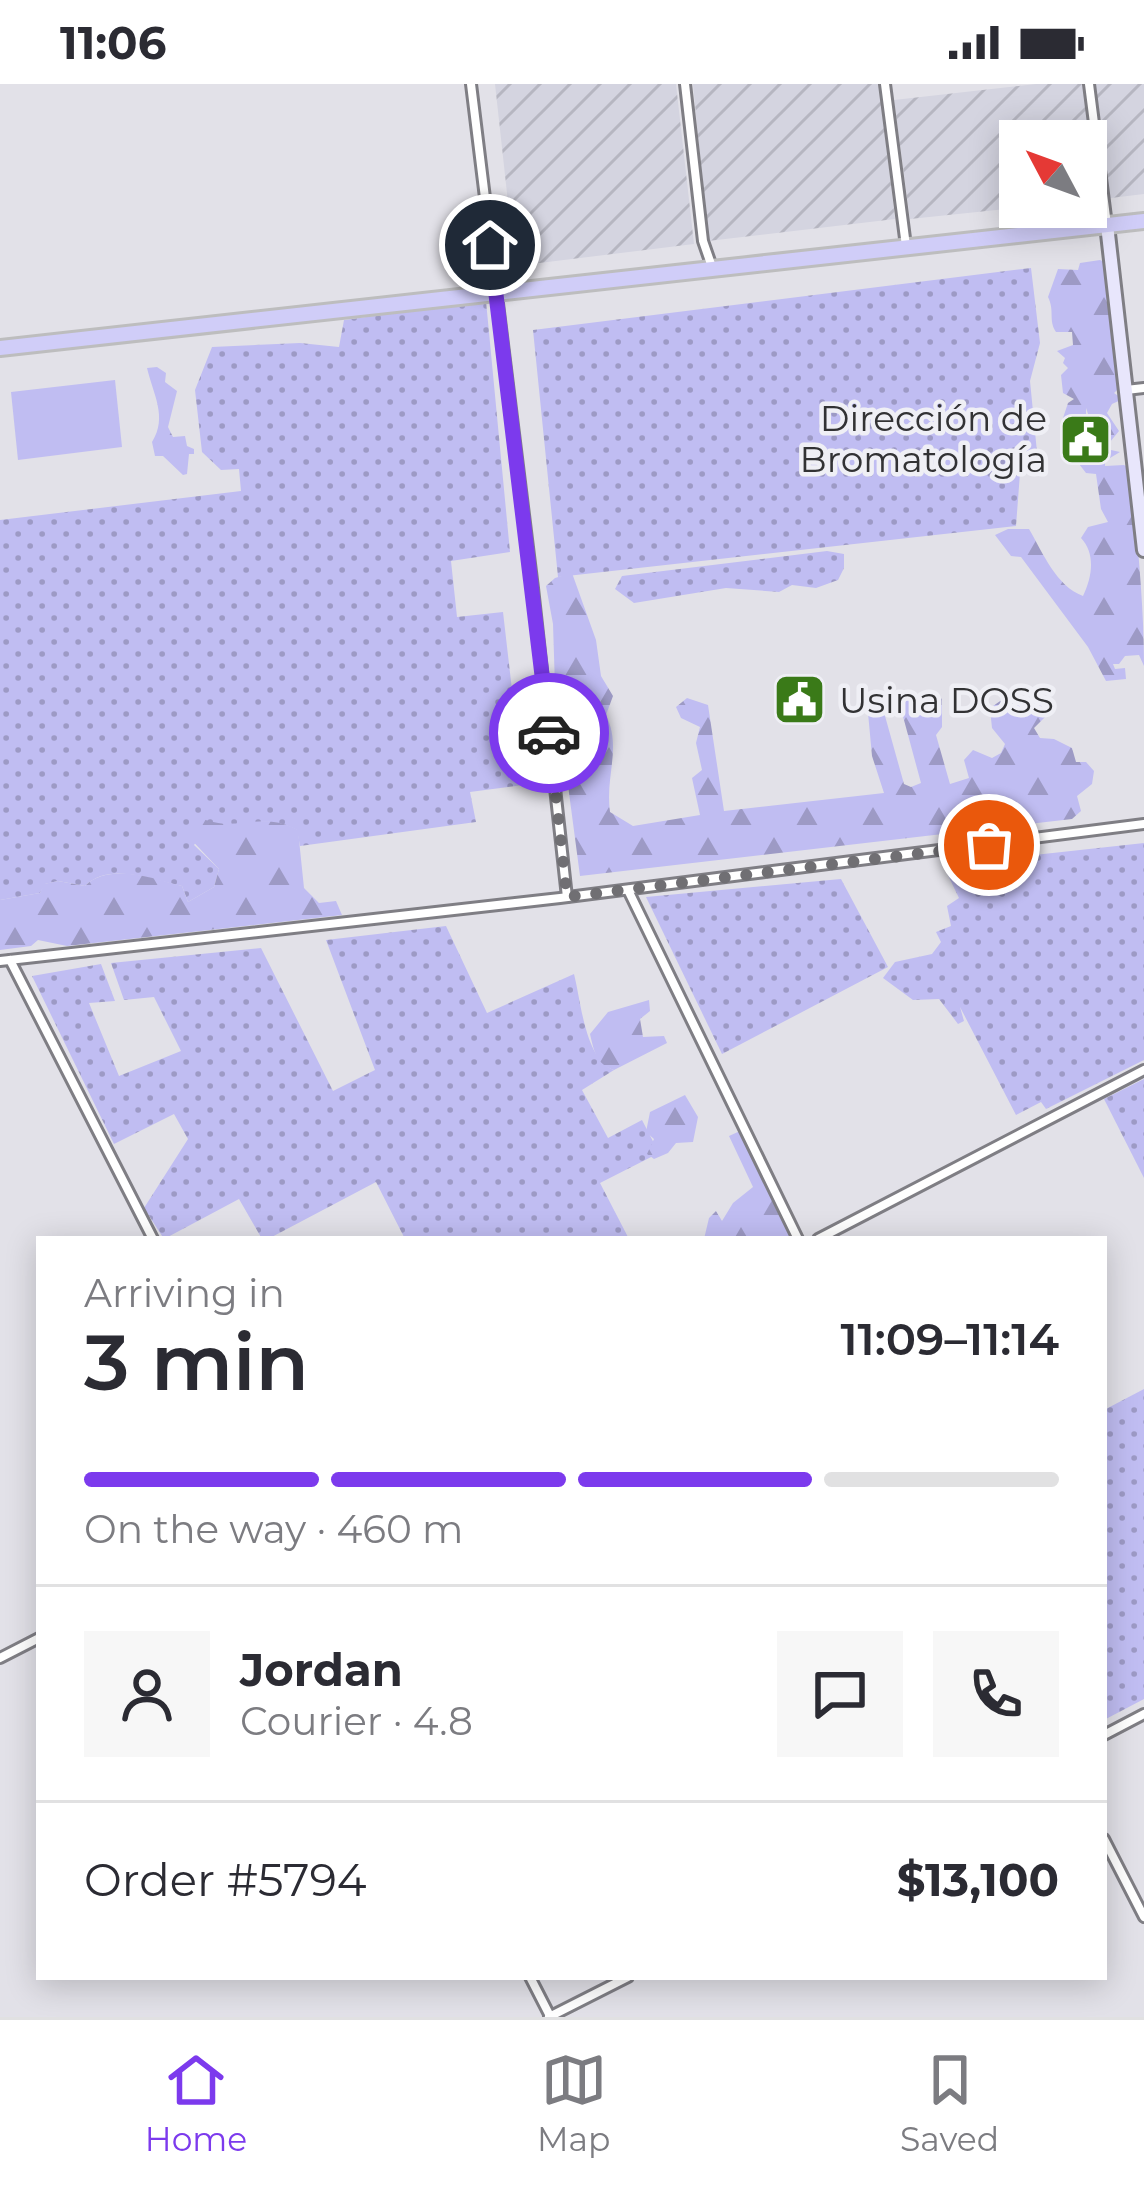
<!DOCTYPE html>
<meta charset="utf-8">
<style>
:root{--surface:#fff;--page:#f7f7f7;--text:#2b2b33;--muted:#7c7c81;--line:#e1e1e2;--accent:#7c3aed}
body{margin:0;font-family:Montserrat,sans-serif;background:var(--page);color:var(--text);height:100vh;display:flex;flex-direction:column;font-size:45px;white-space:nowrap}
*{box-sizing:border-box;margin:0}
p{font-size:39px;color:var(--muted)}
.icon{flex:none;width:66px;height:66px;fill:none;stroke:currentColor;stroke-width:2;stroke-linecap:round;stroke-linejoin:round}
.map{position:relative;flex:1;overflow:hidden}
.details{position:absolute;left:36px;top:1152px;width:1071px;height:744px;display:flex;flex-direction:column;background:var(--surface);border-radius:0px;box-shadow:0 6px 30px #0003}
.details>*{flex:none}
.needle{width:78px;rotate:311deg}
.tools{position:absolute;left:999px;top:36px;display:grid;gap:24px}
.tools a{display:grid;place-items:center;width:108px;height:108px;border-radius:0px;background:var(--surface);box-shadow:0 6px 30px #0003;font-size:60px}
.pin{position:absolute;display:grid;place-items:center;width:102px;height:102px;color:#fff;margin:-51px;border:6px solid #fff;border-radius:50%;box-shadow:0 3px 12px #0007}
.courier{position:absolute;display:grid;place-items:center;width:120px;height:120px;margin:-60px;border:9px solid #7c3aed;border-radius:50%;background:#fff;color:#222;box-shadow:0 3px 15px #0007}
.overview em{font-style:normal;font-weight:600}
.overview div{display:flex;flex-direction:column-reverse}
.overview{display:flex;align-items:center;justify-content:space-between;height:204px;padding:0 48px}
h1{font-size:78px;font-weight:600;line-height:90px}
.bar{display:grid;grid-template-columns:repeat(4,1fr);gap:18px 12px;align-content:center;height:144px;padding:0 48px}
.bar i{height:15px;border-radius:9px;background:var(--line)}
.bar .active{background:var(--accent)}
.bar p{grid-column:span 4}
.line{display:flex;align-items:center;gap:30px;padding:0 48px;border-top:3px solid var(--line)}
.line div{flex:1}
.round{display:grid;place-items:center;flex:none;width:126px;height:126px;border-radius:0px;background:var(--page)}
.status{display:flex;justify-content:space-between;align-items:center;height:84px;padding:0 60px;background:var(--surface);direction:ltr}
.status svg{height:33px;fill:currentColor}
.dock{display:flex;justify-content:space-around;align-items:center;height:168px;border-top:3px solid var(--line);background:var(--surface);font-size:33px;color:var(--muted)}
.dock a{display:grid;justify-items:center;gap:6px}
.dock .active{color:var(--accent)}
.map>svg:first-child{display:block}
</style>
<div class="status"><b>11:06</b><svg viewBox="0 0 49 12"><path d="M0 12V9h3v3zM5 12V6h3v6zM10 12V3h3v9zM15 12V0h3v12zM26 1h20v11H26zM47 4h2v5h-2z"/></svg></div>
<div class="map">
<svg width="1144" height="1933" viewBox="0 0 1144 1933">
<defs>
<pattern id="industrial-furrows" width="10" height="10" patternUnits="userSpaceOnUse" patternTransform="scale(3)"><rect width="10" height="10" fill="#d4d4e0"/><path d="M-1 1l2-2M0 10L10 0M9 11l2-2" fill="none" stroke="#b6b6c1"/></pattern>
<pattern id="grass-dots" width="8" height="8" patternUnits="userSpaceOnUse" patternTransform="scale(3)"><rect width="8" height="8" fill="#c0bdf2"/><path d="M2 2h.1M6 6h.1" fill="none" stroke="#9d9ac5" stroke-width="1.8" stroke-linecap="round"/></pattern>
<pattern id="forest-firs" width="22" height="20" patternUnits="userSpaceOnUse" patternTransform="scale(3)"><rect width="22" height="20" fill="#c0bdf2"/><path d="M5 1l3.5 6h-7zM16 11l3.5 6h-7z" fill="#9d9ac5"/></pattern>
</defs>
<rect width="100%" height="100%" fill="#e2e1e8"/>
<!-- industrial -->
<g fill="url(#industrial-furrows)">
<path d="M 495,0 L 676,0 L 694,160 L 515,182 Z"/>
<path d="M 693,0 L 879,0 L 895,135 L 708,157 Z"/>
<path d="M 1036,0 L 1144,0 L 1144,110 L 1086,117 L 1086,57 L 1020,57 L 1020,123 L 1024,123 L 910,135 L 894,16 Z"/>
</g>
<!-- grass -->
<g fill="url(#grass-dots)">
<path d="M 1031,184 L 1040,259 L 1030,297 L 1037,368 L 1020,389 L 1016,442 L 558,493 L 533,246 Z"/>
<path d="M 486,217 L 510,468 L 451,477 L 457,533 L 503,528 L 523,701 L 470,708 L 476,738 L 300,762 L 297,746 C 263,728 245,746 210,739 L 194,761 L 219,785 L 214,803 L 188,818 L 182,802 C 153,796 109,777 85,802 L 58,797 L 45,800 L 40,809 L 0,816 L 0,436 L 241,407 L 239,385 L 221,386 L 202,368 L 195,306 L 212,263 L 300,259 L 339,263 L 344,236 Z"/>
<path d="M 827,467 L 844,470 L 844,484 L 838,496 L 816,504 L 792,501 L 779,508 L 726,504 L 634,519 L 615,505 L 622,492 Z"/>
<path d="M 1144,759 L 1144,976 L 1046,1025 L 1041,1018 L 1016,1031 L 960,923 L 964,937 L 958,940 L 939,915 L 913,916 L 883,894 L 895,878 L 932,870 L 941,858 L 936,848 L 951,842 L 947,822 L 959,814 L 943,781 Z"/>
<path d="M 841,795 L 888,883 L 722,970 L 646,813 Z"/>
<path d="M 446,842 L 487,929 L 574,890 C 581,917 585,976 614,986 L 582,1006 L 608,1054 L 642,1036 L 659,1069 L 600,1099 L 629,1155 L 405,1155 L 376,1098 L 268,1155 L 262,1155 L 239,1115 L 164,1155 L 144,1124 L 188,1055 L 174,1030 L 114,1060 L 32,892 L 101,880 L 115,917 L 89,919 L 119,992 L 181,967 L 154,913 L 124,916 L 111,879 L 261,864 L 333,1007 L 375,986 L 326,856 Z"/>
<path d="M 1144,995 L 1144,1094 L 1104,1015 Z"/>
<path d="M 1144,1305 L 1144,1615 L 1104,1636 L 1104,1326 Z"/>
</g>
<!-- forest -->
<g fill="url(#forest-firs)">
<path d="M 1100,176 L 1107,179 L 1121,302 L 1114,309 L 1123,315 L 1112,320 L 1107,329 L 1119,347 L 1110,358 L 1101,358 L 1102,364 L 1120,368 L 1105,377 L 1105,382 L 1124,381 L 1132,386 C 1136,454 1144,513 1144,582 L 1139,571 L 1125,572 L 1119,580 L 1113,580 L 1115,585 L 1125,584 L 1126,595 L 1106,597 L 1088,563 L 1021,473 L 1011,472 L 995,451 L 1008,445 L 1029,445 C 1043,469 1056,502 1083,512 C 1092,493 1096,470 1081,454 L 1088,443 L 1108,438 L 1101,425 L 1096,390 L 1086,389 L 1079,380 L 1080,374 L 1095,367 L 1094,347 L 1086,324 L 1086,346 L 1076,349 L 1063,334 L 1068,319 L 1074,315 L 1063,309 L 1061,291 L 1068,284 L 1063,279 L 1065,274 L 1057,267 L 1073,261 L 1072,248 L 1056,248 C 1048,236 1055,227 1048,213 L 1058,185 L 1078,186 L 1080,179 Z"/>
<path d="M 157,283 L 166,289 L 165,298 L 177,307 L 168,343 L 173,353 L 185,352 L 187,362 L 194,365 L 194,370 L 189,370 L 187,390 L 183,391 L 163,372 L 155,372 L 152,358 C 168,333 153,310 147,284 Z"/>
<path d="M 572,489 L 596,556 L 601,592 L 613,612 L 606,631 C 622,664 605,691 610,728 L 633,742 L 700,731 L 692,694 L 702,686 L 696,659 L 700,643 L 681,634 L 676,623 L 687,614 L 708,621 L 724,727 L 884,709 L 872,672 L 867,618 L 880,614 L 904,700 L 911,703 L 921,699 L 901,625 L 907,615 L 934,610 L 942,615 L 942,643 L 936,651 L 950,700 L 969,694 L 964,676 L 973,666 L 992,674 L 1001,669 L 1005,660 L 992,644 L 990,625 C 1009,607 1021,614 1044,617 L 1045,633 L 1034,644 L 1040,654 L 1054,655 L 1072,664 L 1076,678 L 1086,678 L 1094,687 L 1092,700 L 1077,712 L 1081,727 L 1072,735 L 580,792 L 555,603 L 553,540 L 546,502 L 555,494 Z"/>
<path d="M 198,733 C 238,751 258,725 298,746 L 304,804 L 319,819 L 336,817 L 342,831 L 67,862 L 38,856 L 31,862 L 0,866 L 0,816 L 40,809 L 44,800 L 58,797 L 85,802 C 109,778 154,795 182,802 L 188,818 L 214,803 L 219,785 L 183,747 Z"/>
<path d="M 649,916 L 650,927 L 640,935 L 643,953 L 664,952 L 667,959 L 614,986 C 596,980 594,967 590,950 L 608,928 Z"/>
<path d="M 685,1011 L 698,1033 L 693,1058 L 676,1059 L 668,1069 L 654,1075 L 647,1070 L 654,1055 L 646,1048 L 650,1028 Z"/>
<path d="M 740,1047 L 791,1155 L 704,1155 L 709,1134 L 716,1127 L 722,1137 L 733,1119 L 753,1103 L 729,1052 Z"/>
</g>
<!-- garden -->
<path fill="#c0bdf2" d="M 115,296 L 122,363 L 18,376 L 11,308 Z"/>
<g fill="none" stroke-linecap="round" stroke-linejoin="round">
<defs>
<g id="minor">
<path d="M 471,0 L 533,504 L 567,813"/>
<path d="M 685,0 L 703,157 L 712,183"/>
<path d="M 885,0 L 906,162"/>
<path d="M 1089,0 L 1107,141"/>
<path d="M 1126,306 L 1144,304"/>
<path d="M 628,806 L 798,1155"/>
<path d="M 10,876 L 153,1155"/>
<path d="M 0,877 L 560,814 L 1144,740"/>
<path d="M 818,1155 L 1144,986"/>
<path d="M 0,1574 L 39,1554"/>
<path d="M 1104,1651 L 1144,1630"/>
<path d="M 1104,1755 L 1144,1833"/>
<path d="M 530,1893 L 550,1932"/>
<path d="M 549,1933 L 628,1893"/>
</g>
<path id="secondary" d="M 1107,141 L 1144,466"/>
<path id="primary" d="M 0,264 L 1144,137"/>
</defs>
<!-- minor casing -->
<use href="#minor" stroke="#7f7e84" stroke-width="14"/>
<!-- secondary casing -->
<use href="#secondary" stroke="#7f7e84" stroke-width="18"/>
<!-- primary casing -->
<use href="#primary" stroke="#bdbdbe" stroke-width="20"/>
<!-- minor -->
<use href="#minor" stroke="#fff" stroke-width="8"/>
<!-- secondary -->
<use href="#secondary" stroke="#e8e6fc" stroke-width="12"/>
<!-- primary -->
<use href="#primary" stroke="#d0cdf8" stroke-width="14"/>
</g>
<g fill="none" stroke-linecap="round" stroke-linejoin="round">
<!-- done -->
<path stroke="#706f73" stroke-width="12" stroke-dasharray="0 21.6" d="M 549,649 L 567,813 L 989,761"/>
<!-- route -->
<path stroke="#7c3aed" stroke-width="15" d="M 490,161 L 549,649"/>
</g>
<!-- icons -->
<defs>
<symbol id="civic-square" viewBox="-11 -11 22 22"><rect x="-9" y="-9" width="18" height="18" rx="4" fill="#3a7a18" stroke="#efeff5"/><path d="M-.6-6.5H3V-4.5H.6V-3L4-1V1h2V6H-6V1h2V-1L-.6-3ZM-1.2 2.5V6h2.4V2.5Z" fill="#fff"/></symbol>
</defs>
<g fill-rule="evenodd">
<use href="#civic-square" x="1056" y="326" width="59" height="59"/>
<use href="#civic-square" x="770" y="586" width="59" height="59"/>
</g>
<g text-anchor="middle" dominant-baseline="central" stroke-width="9" stroke-linejoin="round" paint-order="stroke">
<!-- poi labels -->
<g font-size="36" fill="#323234" stroke="#efeff5" text-anchor="end">
<text x="1047" y="334">Dirección de<tspan x="1047" dy="41">Bromatología</tspan></text>
<text x="839" y="616" text-anchor="start">Usina DOSS</text>
</g>
</g>
</svg>
<div class="tools">
<a><svg class="needle" viewBox="-14 -14 28 28"><path d="M0-13l5 13h-10z" fill="#e53935"/><path d="M0 13l5-13h-10z" fill="#7c7c81"/></svg></a>
</div>
<div class="pin" style="left:989px;top:761px;background:#ea580c"><svg class="icon" aria-label="bag" viewBox="0 0 24 24"><path d="M5 8h14l-1 12H6zM9 8a3 3 0 0 1 6 0"/></svg></div>
<div class="pin" style="left:490px;top:161px;background:#1f2937"><svg class="icon" aria-label="home" viewBox="0 0 24 24"><path d="M3 11l9-7 9 7M6 9v11h12V9"/></svg></div>
<div class="courier" style="left:549px;top:649px"><svg class="icon" aria-label="car" viewBox="0 0 24 24"><path d="M5 17H2v-5l4-1 3-4h7l3 4 3 1v5h-3M9 17h6M6 11h13"/><circle cx="7" cy="17" r="2"/><circle cx="17" cy="17" r="2"/></svg></div>
<section class="details">
<div class="overview"><div><h1>3 min</h1><p>Arriving in</p></div><em>11:09–11:14</em></div>
<div class="bar"><i class="active"></i><i class="active"></i><i class="active"></i><i></i><p>On the way · 460 m</p></div>
<div class="line" style="height:216px"><a class="round"><svg class="icon" aria-label="person" viewBox="0 0 24 24"><circle cx="12" cy="8" r="4"/><path d="M4 21q1-7 8-7t8 7"/></svg></a><div><b>Jordan</b><p>Courier · 4.8</p></div><a class="round"><svg class="icon" aria-label="chat" viewBox="0 0 24 24"><path d="M4 5h16v11H9l-5 4z"/></svg></a><a class="round"><svg class="icon" aria-label="phone" viewBox="0 0 24 24"><path d="M5 4h4l2 5-3 2q2 4 5 5l2-3 5 2v4C11 20 4 13 5 4z"/></svg></a></div>
<div class="line" style="height:156px"><div>Order #5794</div><b>$13,100</b></div>
</section>
</div>
<nav class="dock">
<a class="active"><svg class="icon" aria-label="home" viewBox="0 0 24 24"><path d="M3 11l9-7 9 7M6 9v11h12V9"/></svg>Home</a>
<a><svg class="icon" aria-label="map" viewBox="0 0 24 24"><path d="M3 6l6-2 6 2 6-2v14l-6 2-6-2-6 2zM9 4v14M15 6v14"/></svg>Map</a>
<a><svg class="icon" aria-label="saved" viewBox="0 0 24 24"><path d="M7 4h10v16l-5-4-5 4z"/></svg>Saved</a>
</nav>
